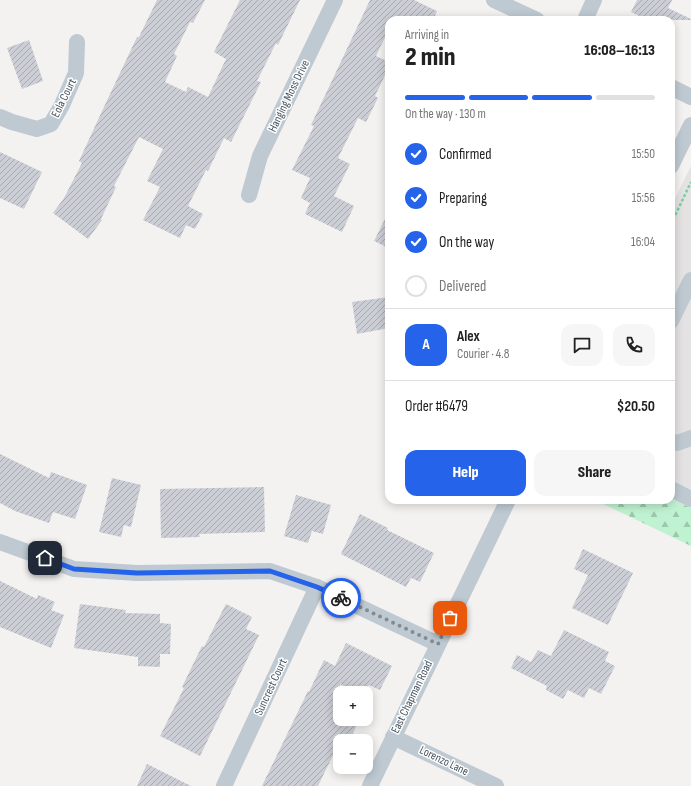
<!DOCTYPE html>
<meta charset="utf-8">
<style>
:root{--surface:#fff;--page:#f6f6f6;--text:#222;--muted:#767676;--line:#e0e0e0;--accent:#2563eb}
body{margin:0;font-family:"Sofia Sans Condensed",sans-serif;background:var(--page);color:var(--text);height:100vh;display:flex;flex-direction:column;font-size:15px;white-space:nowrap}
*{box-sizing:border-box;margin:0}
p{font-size:13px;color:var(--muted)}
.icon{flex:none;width:22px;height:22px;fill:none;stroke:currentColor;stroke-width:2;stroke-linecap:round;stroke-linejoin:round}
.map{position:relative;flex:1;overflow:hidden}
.details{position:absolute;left:385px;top:16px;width:290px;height:488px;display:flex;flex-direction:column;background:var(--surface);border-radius:12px;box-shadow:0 2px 10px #0003}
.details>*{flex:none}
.buttons{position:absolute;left:333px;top:686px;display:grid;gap:8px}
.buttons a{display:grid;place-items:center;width:40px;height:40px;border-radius:8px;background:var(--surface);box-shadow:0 2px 10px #0003;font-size:20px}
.pin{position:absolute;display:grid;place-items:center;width:34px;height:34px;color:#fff;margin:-17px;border-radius:8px;box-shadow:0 2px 6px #0006}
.courier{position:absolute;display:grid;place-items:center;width:40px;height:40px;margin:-20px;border:3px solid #2563eb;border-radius:50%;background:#fff;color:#222;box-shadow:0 1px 5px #0007}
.headline em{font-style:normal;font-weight:800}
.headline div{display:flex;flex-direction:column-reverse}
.headline{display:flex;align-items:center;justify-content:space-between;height:68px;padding:0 20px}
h1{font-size:26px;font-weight:800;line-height:30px}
.bar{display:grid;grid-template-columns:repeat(4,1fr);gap:6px 4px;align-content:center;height:48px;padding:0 20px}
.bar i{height:5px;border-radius:3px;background:var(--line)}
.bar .current{background:var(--accent)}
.bar p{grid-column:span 4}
.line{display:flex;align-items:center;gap:10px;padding:0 20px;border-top:1px solid var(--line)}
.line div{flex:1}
.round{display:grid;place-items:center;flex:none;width:42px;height:42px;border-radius:12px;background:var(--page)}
ol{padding:0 20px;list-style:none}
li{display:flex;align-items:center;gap:12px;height:44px}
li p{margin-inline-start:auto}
li .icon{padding:4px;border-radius:50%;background:var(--accent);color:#fff;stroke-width:4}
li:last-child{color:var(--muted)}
li i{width:22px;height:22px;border:2px solid var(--line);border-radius:50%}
.action{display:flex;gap:8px;margin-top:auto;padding:8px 20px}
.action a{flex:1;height:46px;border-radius:12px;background:var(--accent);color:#fff;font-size:16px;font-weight:800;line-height:46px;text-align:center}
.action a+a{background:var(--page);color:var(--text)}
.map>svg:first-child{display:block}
</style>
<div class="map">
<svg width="691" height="786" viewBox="0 0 691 786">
<defs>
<pattern id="forest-firs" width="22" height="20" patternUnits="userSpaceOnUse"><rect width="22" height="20" fill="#bff2d1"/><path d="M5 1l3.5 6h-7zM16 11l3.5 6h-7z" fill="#9dc7ad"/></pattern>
<pattern id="building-hatch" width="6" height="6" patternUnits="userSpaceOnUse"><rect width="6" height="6" fill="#cbced4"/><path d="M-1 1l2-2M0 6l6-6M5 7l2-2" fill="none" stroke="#a7aaaf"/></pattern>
</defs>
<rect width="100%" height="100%" fill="#f4f1f1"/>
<!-- education -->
<path fill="#e5e2e3" d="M 691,166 L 691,508 L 671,499 L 671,207 Z"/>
<!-- forest -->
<path fill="url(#forest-firs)" d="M 671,499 L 691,508 L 691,546 L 595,500 L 671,500 Z"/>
<!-- building -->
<g fill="url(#building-hatch)">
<path d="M 157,0 L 205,0 L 193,23 L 190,22 L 174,54 L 177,56 L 165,82 L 186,92 L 188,87 L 208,97 L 226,59 L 214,52 L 240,0 L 300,0 L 278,45 L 276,43 L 257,81 L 261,82 L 231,142 L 224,138 L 208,171 L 206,170 L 188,206 L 203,214 L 195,229 L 186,225 L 180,238 L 143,220 L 160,187 L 147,181 L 163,149 L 139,137 L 114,186 L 116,187 L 101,219 L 102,220 L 88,239 L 53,213 L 64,198 L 82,163 L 79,161 L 103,109 L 137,37 L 139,37 Z"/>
<path d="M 370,0 L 414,0 L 437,11 L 433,20 L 389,20 L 389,29 L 376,56 L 389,62 L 389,67 L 375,96 L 378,98 L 366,122 L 358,118 L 338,158 L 350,164 L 334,196 L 354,206 L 342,232 L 305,214 L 310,203 L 301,198 L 310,178 L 292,170 L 314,126 L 311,125 Z"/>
<path d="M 637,0 L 672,0 L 668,8 L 691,19 L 691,20 L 648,20 L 631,12 Z"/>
<path d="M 29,40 L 43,81 L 22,89 L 7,48 Z"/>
<path d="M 0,152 L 42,172 L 24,209 L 0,198 Z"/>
<path d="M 389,211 L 389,248 L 374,241 Z"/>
<path d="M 389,297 L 389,328 L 357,334 L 352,302 Z"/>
<path d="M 0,454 L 49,478 L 51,472 L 87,485 L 75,519 L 53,512 L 49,523 L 15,511 L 0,503 Z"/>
<path d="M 112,478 L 141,485 L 131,527 L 124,525 L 121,537 L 99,532 Z"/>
<path d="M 264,487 L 265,532 L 199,534 L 200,537 L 161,538 L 160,489 Z"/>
<path d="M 296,495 L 331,505 L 323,534 L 312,531 L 308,543 L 284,536 Z"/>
<path d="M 360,514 L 388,528 L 387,530 L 434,553 L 420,582 L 411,578 L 406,587 L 341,554 Z"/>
<path d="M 583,549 L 633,573 L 608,625 L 572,608 L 588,575 L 574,569 Z"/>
<path d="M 0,581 L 37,599 L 38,595 L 55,602 L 51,610 L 64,615 L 51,648 L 0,627 Z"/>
<path d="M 80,604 L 126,610 L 125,613 L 160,614 L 160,623 L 171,624 L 170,654 L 160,654 L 160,667 L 138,666 L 138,657 L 74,648 Z"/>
<path d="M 226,604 L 252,617 L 246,629 L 259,635 L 200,756 L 160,736 L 184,688 L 182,687 L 202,646 L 204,647 Z"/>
<path d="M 564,630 L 609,652 L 605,661 L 615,666 L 601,694 L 589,688 L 584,698 L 568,690 L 563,699 L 546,690 L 547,686 L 511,668 L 517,655 L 531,662 L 538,650 L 551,656 Z"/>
<path d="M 346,643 L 392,666 L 380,690 L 369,685 L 364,693 L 358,693 L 340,684 L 340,719 L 360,719 L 349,741 L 340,741 L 318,786 L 262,786 L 308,691 L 309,692 L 324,660 L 335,666 Z"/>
<path d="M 147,764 L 191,786 L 137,786 Z"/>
</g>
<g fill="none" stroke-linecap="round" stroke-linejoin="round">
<!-- path -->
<path stroke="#74d3a1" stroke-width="2.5" stroke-dasharray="3 2" stroke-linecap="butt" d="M 671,224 L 691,182"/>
<!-- minor -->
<g stroke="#bec9d1" stroke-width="16">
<path d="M 494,0 L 537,20"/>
<path d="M 585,20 L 594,0"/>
<path d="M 671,87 L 691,97"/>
<path d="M 0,117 L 12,122 L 37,129 L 51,124 L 62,105 L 76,73 L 77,42"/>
<path d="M 671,166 L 691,125"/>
<path d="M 249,195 L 260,156 L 335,0"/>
<path d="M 671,321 L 691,280"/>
<path d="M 671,441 L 677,443 L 691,438"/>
<path d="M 671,489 L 691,499"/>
<path d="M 0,542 L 74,569 L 137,573 L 270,571 L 317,587 L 438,644"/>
<path d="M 393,737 L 496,786"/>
<path d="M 224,786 L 317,587"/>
<path d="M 370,786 L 508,500"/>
</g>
</g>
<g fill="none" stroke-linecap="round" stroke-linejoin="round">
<!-- done -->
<path stroke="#848c93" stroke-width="4" stroke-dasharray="0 7.2" d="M 341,598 L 438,644 L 450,618"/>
<!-- route -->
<path stroke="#2563eb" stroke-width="5" d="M 45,558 L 74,569 L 137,573 L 270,571 L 317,587 L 341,598"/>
</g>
<g text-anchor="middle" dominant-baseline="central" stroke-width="3" stroke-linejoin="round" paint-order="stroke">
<!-- street labels -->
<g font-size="12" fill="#485560" stroke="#fff">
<text transform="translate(289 96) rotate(-64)">Hanging Moss Drive</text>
<text transform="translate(64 98) rotate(-64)">Eola Court</text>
<text transform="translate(271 687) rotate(-65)">Suncrest Court</text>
<text transform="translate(412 697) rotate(-64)">East Chapman Road</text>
<text transform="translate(444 761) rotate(26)">Lorenzo Lane</text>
</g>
</g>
</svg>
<div class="buttons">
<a>+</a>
<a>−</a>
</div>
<div class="pin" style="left:450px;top:618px;background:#ea580c"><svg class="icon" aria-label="bag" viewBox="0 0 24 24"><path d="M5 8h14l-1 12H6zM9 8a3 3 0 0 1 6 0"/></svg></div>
<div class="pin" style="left:45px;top:558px;background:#1f2937"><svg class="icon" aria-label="home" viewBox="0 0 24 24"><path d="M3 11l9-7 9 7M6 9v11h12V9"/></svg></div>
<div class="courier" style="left:341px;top:598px"><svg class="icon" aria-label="bike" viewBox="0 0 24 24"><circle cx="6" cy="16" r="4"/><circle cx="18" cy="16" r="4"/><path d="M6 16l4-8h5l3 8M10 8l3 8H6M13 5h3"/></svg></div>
<section class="details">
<div class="headline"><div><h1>2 min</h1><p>Arriving in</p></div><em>16:08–16:13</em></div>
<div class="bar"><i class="current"></i><i class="current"></i><i class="current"></i><i></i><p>On the way · 130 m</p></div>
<ol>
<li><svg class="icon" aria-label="check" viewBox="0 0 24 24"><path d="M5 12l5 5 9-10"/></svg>Confirmed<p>15:50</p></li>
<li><svg class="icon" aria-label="check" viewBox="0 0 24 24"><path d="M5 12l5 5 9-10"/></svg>Preparing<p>15:56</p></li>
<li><svg class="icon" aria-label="check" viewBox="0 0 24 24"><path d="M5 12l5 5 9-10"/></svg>On the way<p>16:04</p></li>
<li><i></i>Delivered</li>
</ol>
<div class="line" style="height:72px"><b class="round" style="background:var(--accent);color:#fff">A</b><div><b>Alex</b><p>Courier · 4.8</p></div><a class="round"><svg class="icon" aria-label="chat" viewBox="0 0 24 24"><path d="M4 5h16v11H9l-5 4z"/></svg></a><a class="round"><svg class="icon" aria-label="phone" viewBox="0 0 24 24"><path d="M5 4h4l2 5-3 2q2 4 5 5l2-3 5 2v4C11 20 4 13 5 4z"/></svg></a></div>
<div class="line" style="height:52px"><div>Order #6479</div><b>$20.50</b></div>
<div class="action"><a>Help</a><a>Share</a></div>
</section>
</div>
